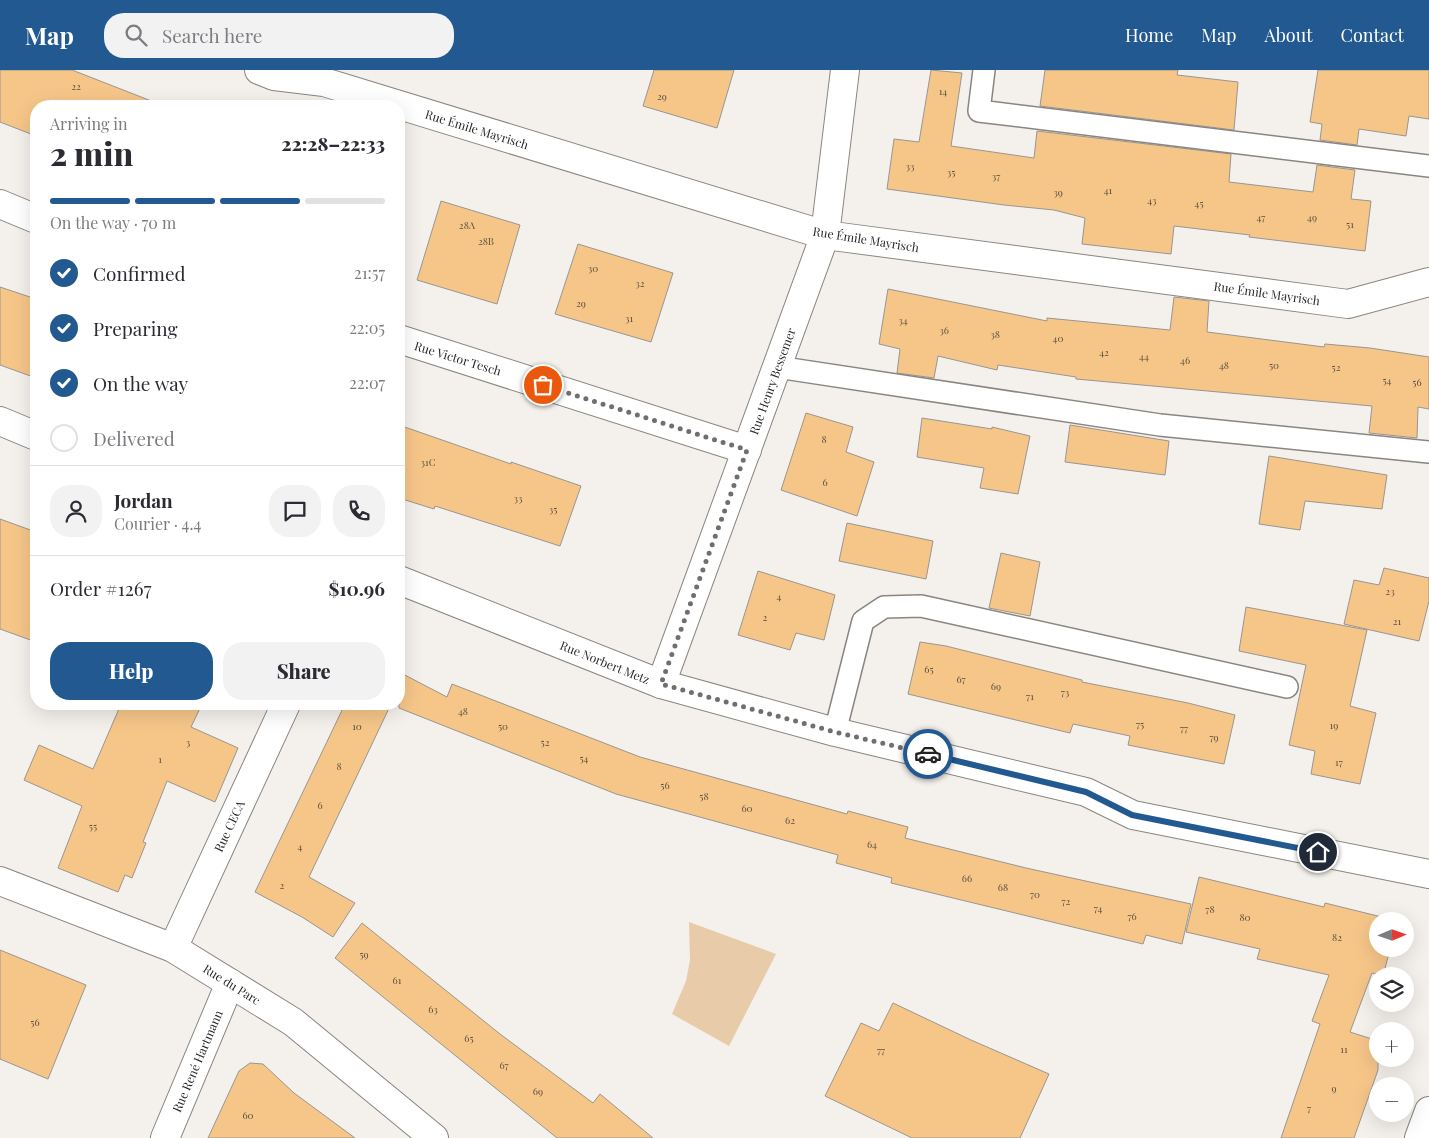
<!DOCTYPE html>
<meta charset="utf-8">
<style>
:root{--surface:#fff;--page:#f2f2f3;--text:#2b2b33;--muted:#7c7c81;--line:#e1e1e2;--accent:#225991}
body{margin:0;font-family:"Playfair Display",serif;background:var(--page);color:var(--text);height:100vh;display:flex;flex-direction:column;font-size:19px;white-space:nowrap}
*{box-sizing:border-box;margin:0}
p{font-size:16px;color:var(--muted)}
.icon{flex:none;width:28px;height:28px;fill:none;stroke:currentColor;stroke-width:2;stroke-linecap:round;stroke-linejoin:round}
.map{position:relative;flex:1;overflow:hidden}
.drawer{position:absolute;left:30px;top:30px;width:375px;height:610px;display:flex;flex-direction:column;background:var(--surface);border-radius:20px;box-shadow:0 5px 20px #0002}
.drawer>*{flex:none}
.needle{width:32px;rotate:88deg}
.buttons{position:absolute;left:1369px;top:842px;display:grid;gap:10px}
.buttons a{display:grid;place-items:center;width:45px;height:45px;border-radius:50%;background:var(--surface);box-shadow:0 5px 20px #0002;font-size:25px}
.pin{position:absolute;display:grid;place-items:center;width:42px;height:42px;color:#fff;margin:-21px;border:2px solid #fff;border-radius:50%;box-shadow:0 1px 5px #0007}
.courier{position:absolute;display:grid;place-items:center;width:50px;height:50px;margin:-25px;border:4px solid #225991;border-radius:50%;background:#fff;color:#222;box-shadow:0 1px 6px #0007}
.headline em{font-style:normal;font-weight:800}
.headline div{display:flex;flex-direction:column-reverse}
.headline{display:flex;align-items:center;justify-content:space-between;height:85px;padding:0 20px}
h1{font-size:32px;font-weight:800;line-height:38px}
.bar{display:grid;grid-template-columns:repeat(4,1fr);gap:8px 5px;align-content:center;height:60px;padding:0 20px}
.bar i{height:6px;border-radius:4px;background:var(--line)}
.bar .active{background:var(--accent)}
.bar p{grid-column:span 4}
.line{display:flex;align-items:center;gap:12px;padding:0 20px;border-top:1px solid var(--line)}
.line div{flex:1}
.round{display:grid;place-items:center;flex:none;width:52px;height:52px;border-radius:20px;background:var(--page)}
ol{padding:0 20px;list-style:none}
li{display:flex;align-items:center;gap:15px;height:55px}
li p{margin-inline-start:auto}
li .icon{padding:5px;border-radius:50%;background:var(--accent);color:#fff;stroke-width:4}
li:last-child{color:var(--muted)}
li i{width:28px;height:28px;border:2px solid var(--line);border-radius:50%}
.action{display:flex;gap:10px;margin-top:auto;padding:10px 20px}
.action a{flex:1;height:58px;border-radius:20px;background:var(--accent);color:#fff;font-size:20px;font-weight:800;line-height:58px;text-align:center}
.action a+a{background:var(--page);color:var(--text)}
header{display:flex;align-items:center;gap:30px;box-sizing:border-box;height:70px;padding:0 25px;background:var(--accent);color:#fff}
header strong{font-size:24px}
nav{display:flex;gap:28px;margin-inline-start:auto;font-size:18px}
.search{width:350px;height:45px;background:var(--page);display:flex;align-items:center;gap:12px;box-sizing:border-box;padding:0 18px;border-radius:20px;color:var(--muted);font-size:19px}
.map>svg:first-child{display:block}
</style>
<header>
<strong>Map</strong>
<div class="search"><svg class="icon" aria-label="search" viewBox="0 0 24 24"><circle cx="10" cy="10" r="6"/><path d="M15 15l6 6"/></svg>Search here</div>
<nav><a>Home</a><a>Map</a><a>About</a><a>Contact</a></nav>
</header>
<div class="map">
<svg width="1429" height="1068" viewBox="0 0 1429 1068">
<rect width="100%" height="100%" fill="#f4f0eb"/>
<!-- green -->
<path fill="#e8cba8" d="M 689,852 L 776,884 L 729,976 L 672,944 L 686,911 L 690,890 Z"/>
<!-- building -->
<g fill="#f6c689" stroke="#999591">
<path d="M 0,0 L 72,0 L 159,34 L 158,36 L 36,36 L 36,66 L 0,52 Z"/>
<path d="M 654,0 L 734,0 L 717,58 L 643,36 Z"/>
<path d="M 931,0 L 962,3 L 951,76 L 1034,88 L 1037,61 L 1231,84 L 1229,112 L 1313,122 L 1317,95 L 1355,100 L 1351,129 L 1371,131 L 1365,181 L 1249,167 L 1250,165 L 1174,156 L 1171,184 L 1082,174 L 1085,148 L 1054,140 L 1004,135 L 887,119 L 894,69 L 919,72 Z"/>
<path d="M 1045,0 L 1178,0 L 1177,5 L 1238,12 L 1234,60 L 1040,36 Z"/>
<path d="M 1318,0 L 1429,0 L 1429,49 L 1409,46 L 1406,66 L 1359,59 L 1357,75 L 1320,70 L 1322,54 L 1310,52 Z"/>
<path d="M 441,131 L 520,155 L 497,234 L 417,210 Z"/>
<path d="M 578,174 L 673,203 L 651,272 L 555,244 Z"/>
<path d="M 0,217 L 36,229 L 36,308 L 0,295 Z"/>
<path d="M 888,219 L 1047,251 L 1047,248 L 1170,260 L 1174,227 L 1209,231 L 1207,262 L 1324,277 L 1325,274 L 1370,278 L 1429,287 L 1429,339 L 1418,337 L 1417,368 L 1369,363 L 1372,336 L 1076,309 L 1076,307 L 998,295 L 997,300 L 938,286 L 934,308 L 897,303 L 900,279 L 879,274 Z"/>
<path d="M 806,343 L 853,357 L 846,382 L 874,392 L 857,446 L 781,420 Z"/>
<path d="M 922,348 L 992,359 L 992,357 L 1030,366 L 1018,424 L 980,418 L 984,398 L 917,387 Z"/>
<path d="M 399,355 L 511,394 L 511,392 L 581,416 L 560,476 L 435,436 L 434,439 L 399,428 Z"/>
<path d="M 1070,355 L 1169,371 L 1165,405 L 1065,392 Z"/>
<path d="M 1269,386 L 1387,405 L 1382,439 L 1305,431 L 1300,460 L 1259,454 Z"/>
<path d="M 0,449 L 36,462 L 36,572 L 0,559 Z"/>
<path d="M 847,453 L 933,471 L 926,509 L 839,491 Z"/>
<path d="M 1001,483 L 1040,492 L 1030,546 L 989,538 Z"/>
<path d="M 1384,498 L 1429,508 L 1429,531 L 1419,571 L 1344,554 L 1354,510 L 1379,515 Z"/>
<path d="M 758,501 L 835,525 L 824,570 L 796,563 L 790,580 L 738,565 Z"/>
<path d="M 1246,537 L 1367,560 L 1350,636 L 1376,643 L 1360,714 L 1311,704 L 1315,681 L 1289,675 L 1306,595 L 1239,581 Z"/>
<path d="M 920,572 L 946,576 L 1082,610 L 1082,612 L 1188,633 L 1235,645 L 1224,694 L 1128,675 L 1130,666 L 1073,654 L 1070,663 L 908,624 Z"/>
<path d="M 399,602 L 447,627 L 452,614 L 640,687 L 847,744 L 848,741 L 908,757 L 905,768 L 1026,798 L 1191,834 L 1182,874 L 1146,865 L 1143,874 L 891,813 L 892,808 L 836,793 L 838,785 L 616,724 L 399,638 Z"/>
<path d="M 121,634 L 202,634 L 191,657 L 238,678 L 215,732 L 167,711 L 143,772 L 146,773 L 132,808 L 125,805 L 118,822 L 58,798 L 82,736 L 24,710 L 39,675 L 93,699 Z"/>
<path d="M 345,634 L 391,634 L 309,807 L 355,833 L 333,867 L 302,847 L 255,822 Z"/>
<path d="M 1199,807 L 1324,837 L 1325,833 L 1398,851 L 1378,851 L 1378,879 L 1390,879 L 1383,906 L 1372,903 L 1350,962 L 1378,971 L 1378,1000 L 1354,1068 L 1281,1068 L 1320,954 L 1312,951 L 1329,905 L 1257,889 L 1260,879 L 1186,862 Z"/>
<path d="M 362,853 L 500,964 L 593,1033 L 600,1024 L 653,1068 L 557,1068 L 335,888 Z"/>
<path d="M 0,880 L 86,915 L 48,1009 L 0,989 Z"/>
<path d="M 893,933 L 971,970 L 1049,1004 L 1020,1068 L 912,1068 L 825,1026 L 861,953 L 879,961 Z"/>
<path d="M 250,993 L 263,994 L 294,1023 L 355,1068 L 208,1068 L 239,1001 Z"/>
</g>
<g fill="none" stroke-linecap="round" stroke-linejoin="round">
<defs>
<g id="lane">
<path d="M 984,0 L 979,41 L 1429,96"/>
<path d="M 777,297 L 1160,355 L 1429,382"/>
<path d="M 835,662 L 863,551 L 884,537 L 921,536 L 1287,617"/>
</g>
<g id="street">
<path d="M 259,0 L 274,6 L 324,12 L 825,165 L 1348,234 L 1429,212"/>
<path d="M 0,134 L 36,149"/>
<path d="M 399,269 L 747,380"/>
<path d="M 0,351 L 36,366"/>
<path d="M 399,510 L 661,614 L 835,662 L 1086,722 L 1133,745 L 1429,804"/>
<path d="M 661,614 L 825,165 L 845,0"/>
<path d="M 0,811 L 173,878 L 293,952 L 434,1068"/>
<path d="M 173,878 L 286,634"/>
<path d="M 165,1068 L 230,913"/>
<path d="M 1419,1068 L 1429,1041"/>
</g>
</defs>
<!-- lane casing -->
<use href="#lane" stroke="#898681" stroke-width="24"/>
<!-- street casing -->
<use href="#street" stroke="#898681" stroke-width="30"/>
<!-- lane -->
<use href="#lane" stroke="#fff" stroke-width="21"/>
<!-- street -->
<use href="#street" stroke="#fff" stroke-width="28"/>
</g>
<g fill="none" stroke-linecap="round" stroke-linejoin="round">
<!-- done -->
<path stroke="#716e6c" stroke-width="5" stroke-dasharray="0 9" d="M 543,315 L 747,380 L 661,614 L 835,662 L 928,684"/>
<!-- route -->
<path stroke="#225991" stroke-width="6" d="M 928,684 L 1086,722 L 1132,745 L 1318,782"/>
</g>
<g text-anchor="middle" dominant-baseline="central" stroke-width="4.5" stroke-linejoin="round" paint-order="stroke">
<!-- number labels -->
<g font-size="10" fill="#5d5040">
<text x="76" y="16">22</text>
<text x="943" y="21">14</text>
<text x="662" y="26">29</text>
<text x="910" y="96">33</text>
<text x="951" y="102">35</text>
<text x="996" y="106">37</text>
<text x="1108" y="120">41</text>
<text x="1058" y="122">39</text>
<text x="1152" y="130">43</text>
<text x="1199" y="133">45</text>
<text x="1261" y="147">47</text>
<text x="1312" y="147">49</text>
<text x="1350" y="154">51</text>
<text x="467" y="155">28A</text>
<text x="486" y="171">28B</text>
<text x="593" y="198">30</text>
<text x="640" y="213">32</text>
<text x="581" y="233">29</text>
<text x="629" y="248">31</text>
<text x="903" y="250">34</text>
<text x="944" y="260">36</text>
<text x="995" y="264">38</text>
<text x="1058" y="268">40</text>
<text x="1104" y="282">42</text>
<text x="1144" y="286">44</text>
<text x="1185" y="290">46</text>
<text x="1224" y="295">48</text>
<text x="1274" y="295">50</text>
<text x="1336" y="297">52</text>
<text x="1387" y="310">54</text>
<text x="1417" y="312">56</text>
<text x="824" y="369">8</text>
<text x="428" y="392">31C</text>
<text x="825" y="412">6</text>
<text x="518" y="428">33</text>
<text x="553" y="439">35</text>
<text x="1390" y="521">23</text>
<text x="779" y="526">4</text>
<text x="765" y="547">2</text>
<text x="1397" y="551">21</text>
<text x="929" y="599">65</text>
<text x="961" y="609">67</text>
<text x="996" y="616">69</text>
<text x="1065" y="622">73</text>
<text x="1030" y="626">71</text>
<text x="463" y="641">48</text>
<text x="1140" y="654">75</text>
<text x="1334" y="655">19</text>
<text x="357" y="656">10</text>
<text x="503" y="656">50</text>
<text x="1184" y="658">77</text>
<text x="1214" y="667">79</text>
<text x="188" y="672">3</text>
<text x="545" y="672">52</text>
<text x="584" y="688">54</text>
<text x="160" y="689">1</text>
<text x="1339" y="692">17</text>
<text x="339" y="696">8</text>
<text x="665" y="715">56</text>
<text x="704" y="726">58</text>
<text x="320" y="735">6</text>
<text x="747" y="738">60</text>
<text x="790" y="750">62</text>
<text x="93" y="756">55</text>
<text x="872" y="774">64</text>
<text x="300" y="776">4</text>
<text x="967" y="808">66</text>
<text x="282" y="815">2</text>
<text x="1003" y="817">68</text>
<text x="1035" y="824">70</text>
<text x="1066" y="831">72</text>
<text x="1098" y="838">74</text>
<text x="1210" y="839">78</text>
<text x="1132" y="846">76</text>
<text x="1245" y="847">80</text>
<text x="1337" y="867">82</text>
<text x="364" y="884">59</text>
<text x="397" y="910">61</text>
<text x="433" y="939">63</text>
<text x="35" y="952">56</text>
<text x="469" y="968">65</text>
<text x="1344" y="979">11</text>
<text x="881" y="980">77</text>
<text x="504" y="995">67</text>
<text x="1334" y="1018">9</text>
<text x="538" y="1021">69</text>
<text x="1309" y="1038">7</text>
<text x="248" y="1045">60</text>
</g>
<!-- street labels -->
<g font-size="12" fill="#2a2827" stroke="#fff">
<text transform="translate(477 59) rotate(17)">Rue Émile Mayrisch</text>
<text transform="translate(866 169) rotate(9)">Rue Émile Mayrisch</text>
<text transform="translate(1267 223) rotate(8)">Rue Émile Mayrisch</text>
<text transform="translate(458 288) rotate(17)">Rue Victor Tesch</text>
<text transform="translate(772 311) rotate(-70)">Rue Henry Bessemer</text>
<text transform="translate(605 592) rotate(22)">Rue Norbert Metz</text>
<text transform="translate(229 756) rotate(-65)">Rue CECA</text>
<text transform="translate(232 914) rotate(32)">Rue du Parc</text>
<text transform="translate(197 991) rotate(-67)">Rue René Hartmann</text>
</g>
</g>
</svg>
<div class="buttons">
<a><svg class="needle" viewBox="-14 -14 28 28"><path d="M0-13l5 13h-10z" fill="#e53935"/><path d="M0 13l5-13h-10z" fill="#7c7c81"/></svg></a>
<a><svg class="icon" aria-label="layers" viewBox="0 0 24 24"><path d="M12 4l9 5-9 5-9-5zM3 14l9 5 9-5"/></svg></a>
<a>+</a>
<a>−</a>
</div>
<div class="pin" style="left:543px;top:315px;background:#ea580c"><svg class="icon" aria-label="bag" viewBox="0 0 24 24"><path d="M5 8h14l-1 12H6zM9 8a3 3 0 0 1 6 0"/></svg></div>
<div class="pin" style="left:1318px;top:782px;background:#1f2937"><svg class="icon" aria-label="home" viewBox="0 0 24 24"><path d="M3 11l9-7 9 7M6 9v11h12V9"/></svg></div>
<div class="courier" style="left:928px;top:684px"><svg class="icon" aria-label="car" viewBox="0 0 24 24"><path d="M5 17H2v-5l4-1 3-4h7l3 4 3 1v5h-3M9 17h6M6 11h13"/><circle cx="7" cy="17" r="2"/><circle cx="17" cy="17" r="2"/></svg></div>
<section class="drawer">
<div class="headline"><div><h1>2 min</h1><p>Arriving in</p></div><em>22:28–22:33</em></div>
<div class="bar"><i class="active"></i><i class="active"></i><i class="active"></i><i></i><p>On the way · 70 m</p></div>
<ol>
<li><svg class="icon" aria-label="check" viewBox="0 0 24 24"><path d="M5 12l5 5 9-10"/></svg>Confirmed<p>21:57</p></li>
<li><svg class="icon" aria-label="check" viewBox="0 0 24 24"><path d="M5 12l5 5 9-10"/></svg>Preparing<p>22:05</p></li>
<li><svg class="icon" aria-label="check" viewBox="0 0 24 24"><path d="M5 12l5 5 9-10"/></svg>On the way<p>22:07</p></li>
<li><i></i>Delivered</li>
</ol>
<div class="line" style="height:90px"><a class="round"><svg class="icon" aria-label="person" viewBox="0 0 24 24"><circle cx="12" cy="8" r="4"/><path d="M4 21q1-7 8-7t8 7"/></svg></a><div><b>Jordan</b><p>Courier · 4.4</p></div><a class="round"><svg class="icon" aria-label="chat" viewBox="0 0 24 24"><path d="M4 5h16v11H9l-5 4z"/></svg></a><a class="round"><svg class="icon" aria-label="phone" viewBox="0 0 24 24"><path d="M5 4h4l2 5-3 2q2 4 5 5l2-3 5 2v4C11 20 4 13 5 4z"/></svg></a></div>
<div class="line" style="height:65px"><div>Order #1267</div><b>$10.96</b></div>
<div class="action"><a>Help</a><a>Share</a></div>
</section>
</div>
